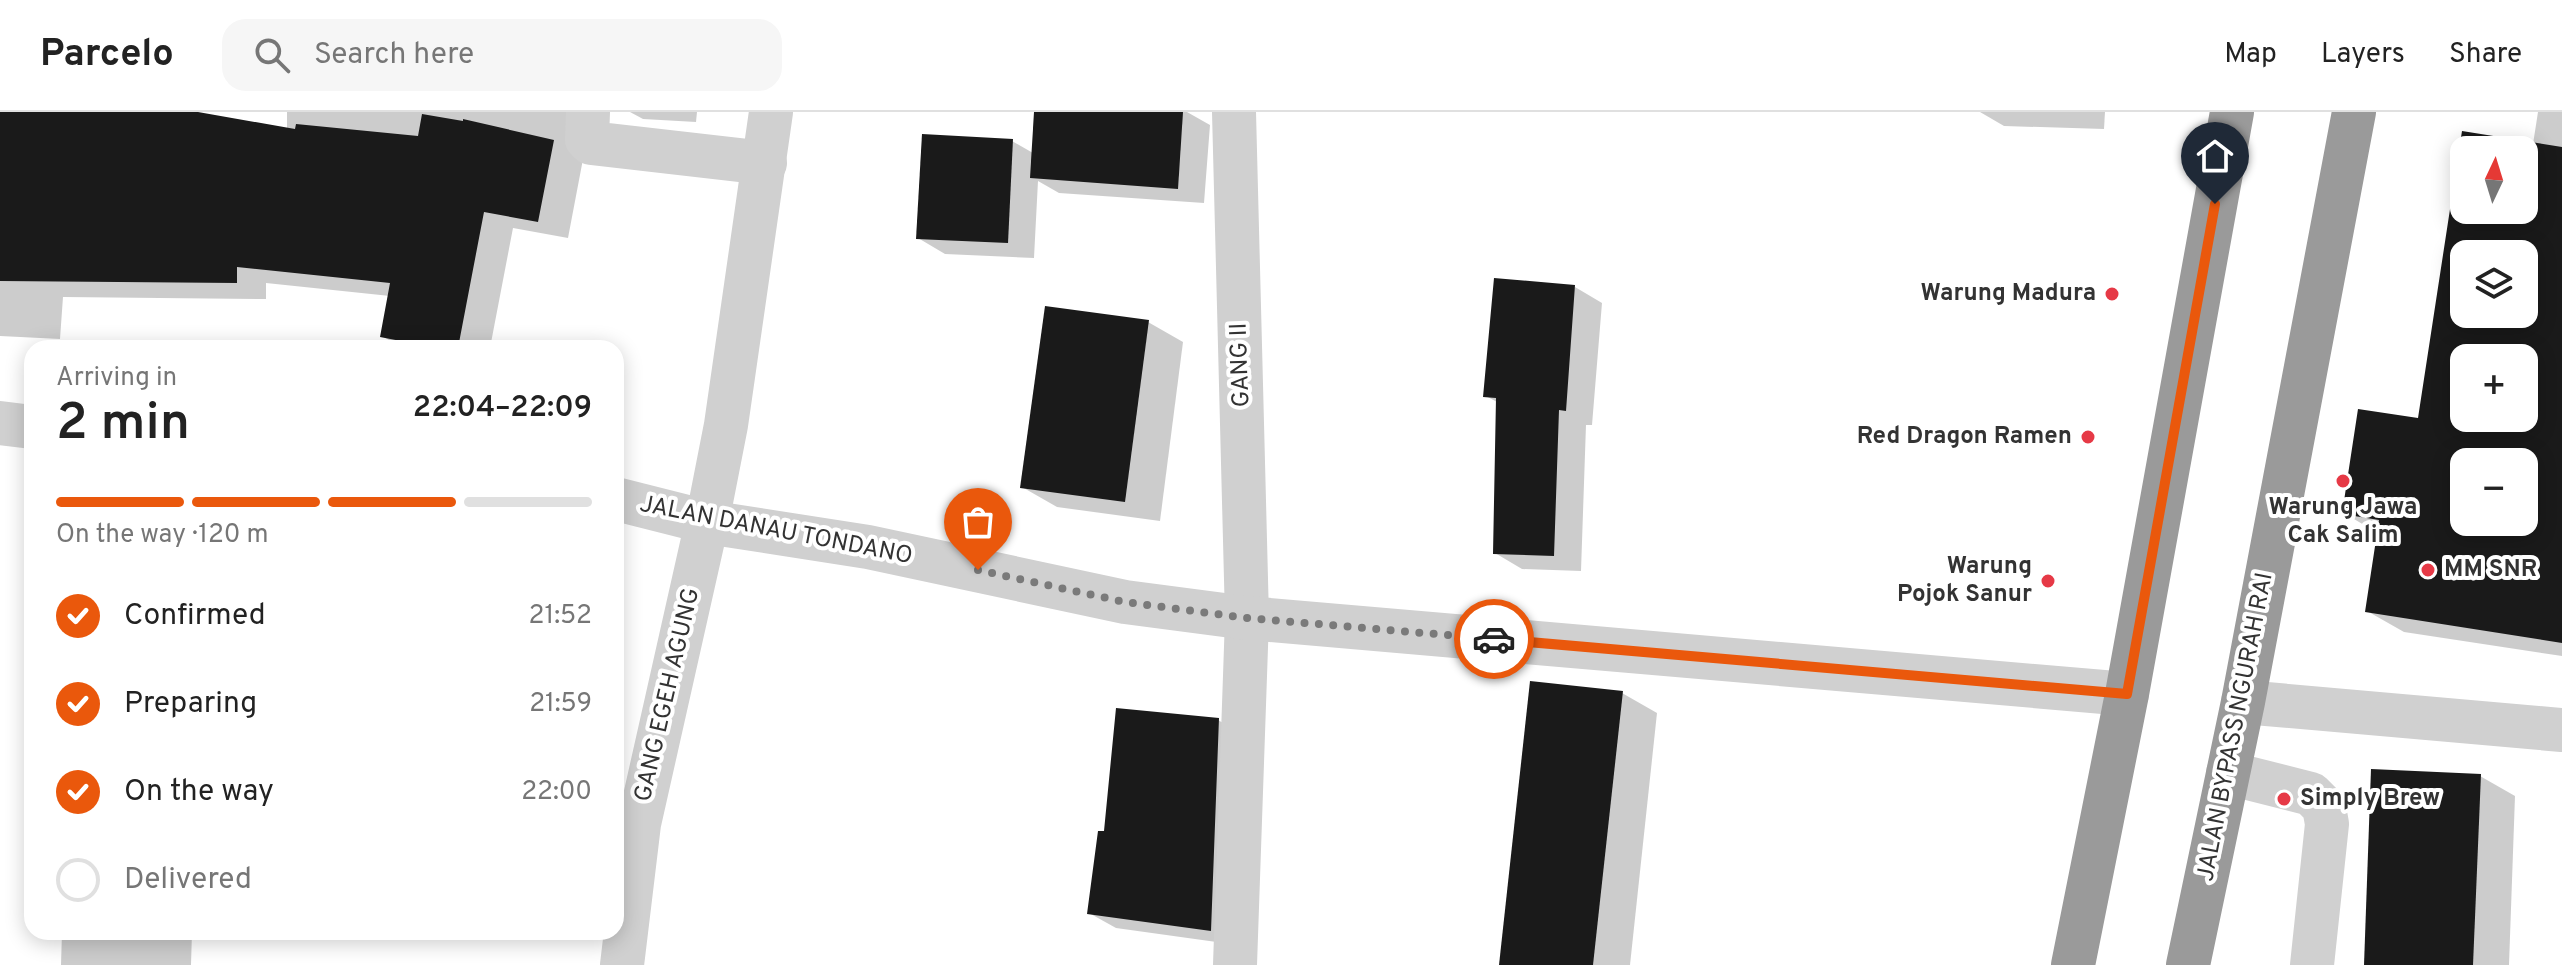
<!DOCTYPE html>
<meta charset="utf-8">
<style>
:root{--surface:#fff;--page:#f6f6f6;--text:#222;--muted:#767676;--line:#e0e0e0;--accent:#ea580c}
body{margin:0;font-family:Overpass,sans-serif;background:var(--page);color:var(--text);height:100vh;display:flex;flex-direction:column;font-size:30px;white-space:nowrap}
*{box-sizing:border-box;margin:0}
p{font-size:26px;color:var(--muted)}
.icon{flex:none;width:44px;height:44px;fill:none;stroke:currentColor;stroke-width:2;stroke-linecap:round;stroke-linejoin:round}
.map{position:relative;flex:1;overflow:hidden}
.details{position:absolute;left:24px;top:228px;width:600px;height:600px;display:flex;flex-direction:column;background:var(--surface);border-radius:24px;box-shadow:0 4px 20px #0003}
.details>*{flex:none}
.needle{width:52px;rotate:4deg}
.fabs{position:absolute;left:2450px;top:24px;display:grid;gap:16px}
.fabs a{display:grid;place-items:center;width:88px;height:88px;border-radius:16px;background:var(--surface);box-shadow:0 4px 20px #0003;font-size:40px}
.pin{position:absolute;display:grid;place-items:center;width:68px;height:68px;color:#fff;margin:-82px -34px;border-radius:50% 50% 50% 0;rotate:-45deg;box-shadow:0 0 8px #0007}
.pin .icon{rotate:45deg}
.courier{position:absolute;display:grid;place-items:center;width:80px;height:80px;margin:-40px;border:6px solid #ea580c;border-radius:50%;background:#fff;color:#222;box-shadow:0 2px 10px #0007}
.head em{font-style:normal;font-weight:600}
.head div{display:flex;flex-direction:column-reverse}
.head{display:flex;align-items:center;justify-content:space-between;height:136px;padding:0 32px}
h1{font-size:52px;font-weight:600;line-height:60px}
.bar{display:grid;grid-template-columns:repeat(4,1fr);gap:12px 8px;align-content:center;height:96px;padding:0 32px}
.bar i{height:10px;border-radius:6px;background:var(--line)}
.bar .selected{background:var(--accent)}
.bar p{grid-column:span 4}
ol{padding:0 32px;list-style:none}
li{display:flex;align-items:center;gap:24px;height:88px}
li p{margin-inline-start:auto}
li .icon{padding:8px;border-radius:50%;background:var(--accent);color:#fff;stroke-width:4}
li:last-child{color:var(--muted)}
li i{width:44px;height:44px;border:4px solid var(--line);border-radius:50%}
header{display:flex;align-items:center;gap:48px;box-sizing:border-box;height:112px;padding:0 40px;background:var(--surface);border-bottom:2px solid var(--line)}
header strong{font-size:38px}
nav{display:flex;gap:44px;margin-inline-start:auto;font-size:28px}
.search{width:560px;height:72px;background:var(--page);display:flex;align-items:center;gap:20px;box-sizing:border-box;padding:0 28px;border-radius:24px;color:var(--muted);font-size:30px}
.map>svg:first-child{display:block}
</style>
<header>
<strong>Parcelo</strong>
<div class="search"><svg class="icon" aria-label="search" viewBox="0 0 24 24"><circle cx="10" cy="10" r="6"/><path d="M15 15l6 6"/></svg>Search here</div>
<nav><a>Map</a><a>Layers</a><a>Share</a></nav>
</header>
<div class="map">
<svg width="2562" height="853" viewBox="0 0 2562 853">
<rect width="100%" height="100%" fill="#fff"/>
<!-- shadow -->
<g fill="#0003" fill-rule="evenodd">
<path d="M 0,0 L 187,0 L 287,18 L 287,0 L 601,0 L 591,5 L 568,126 L 513,116 L 490,236 L 403,236 L 382,224 L 390,184 L 266,171 L 266,187 L 63,185 L 60,227 L 0,224 Z"/>
<path d="M 630,0 L 697,0 L 696,10 L 643,7 Z"/>
<path d="M 1036,0 L 1187,0 L 1210,13 L 1204,91 L 1059,81 L 1038,69 L 1034,146 L 945,142 L 918,126 L 1012,29 L 1033,41 Z"/>
<path d="M 1980,0 L 2105,0 L 2104,17 L 2004,14 Z"/>
<path d="M 2538,0 L 2562,0 L 2562,544 L 2404,520 L 2367,499 L 2379,422 L 2344,401 L 2420,308 L 2463,22 L 2533,32 ZM 2464,38 L 2524,38 L 2524,98 L 2464,98 ZM 2464,142 L 2524,142 L 2524,202 L 2464,202 ZM 2464,246 L 2524,246 L 2524,306 L 2464,306 ZM 2464,350 L 2524,350 L 2524,410 L 2464,410 Z"/>
<path d="M 1575,175 L 1602,191 L 1592,313 L 1586,313 L 1581,459 L 1522,457 L 1495,441 L 1497,290 L 1486,284 Z"/>
<path d="M 1148,210 L 1183,230 L 1160,409 L 1057,395 L 1022,375 Z"/>
<path d="M 1622,581 L 1657,601 L 1630,853 L 1501,853 Z"/>
<path d="M 1218,608 L 1245,624 L 1238,833 L 1116,816 L 1089,801 L 1106,722 Z"/>
<path d="M 2480,664 L 2515,684 L 2509,853 L 2366,853 Z"/>
<path d="M 62,820 L 192,820 L 191,853 L 61,853 Z"/>
</g>
<!-- building -->
<g fill="#1a1a1a" fill-rule="evenodd">
<path d="M 0,0 L 198,0 L 295,17 L 296,12 L 418,24 L 422,2 L 463,9 L 463,7 L 554,28 L 538,110 L 484,100 L 458,236 L 437,236 L 380,225 L 390,171 L 237,155 L 237,171 L 0,169 Z"/>
<path d="M 1034,0 L 1183,0 L 1178,77 L 1030,66 Z"/>
<path d="M 2462,19 L 2562,35 L 2562,531 L 2365,500 L 2379,408 L 2342,402 L 2358,297 L 2418,306 ZM 2464,38 L 2524,38 L 2524,98 L 2464,98 ZM 2464,142 L 2524,142 L 2524,202 L 2464,202 ZM 2464,246 L 2524,246 L 2524,306 L 2464,306 ZM 2464,350 L 2524,350 L 2524,410 L 2464,410 Z"/>
<path d="M 922,22 L 1013,27 L 1008,131 L 916,127 Z"/>
<path d="M 1494,166 L 1575,173 L 1566,299 L 1559,298 L 1554,444 L 1493,442 L 1496,286 L 1483,285 Z"/>
<path d="M 1045,194 L 1149,208 L 1125,390 L 1020,376 Z"/>
<path d="M 1530,569 L 1623,579 L 1593,853 L 1499,853 Z"/>
<path d="M 1116,596 L 1219,606 L 1211,819 L 1087,802 L 1098,719 L 1104,719 Z"/>
<path d="M 2371,657 L 2481,662 L 2473,853 L 2364,853 Z"/>
</g>
<g fill="none" stroke-linecap="round" stroke-linejoin="round">
<!-- minor -->
<g stroke="#d0d0d0" stroke-width="44">
<path d="M 588,0 L 587,27 L 591,31 L 765,51"/>
<path d="M 1234,0 L 1247,506 L 1235,853"/>
<path d="M 0,311 L 32,315"/>
<path d="M 616,387 L 707,410 L 868,435 L 1125,490 L 1247,506 L 2127,582"/>
<path d="M 2243,590 L 2562,618"/>
<path d="M 2228,661 L 2311,682 L 2324,695 L 2327,712 L 2312,853"/>
<path d="M 622,853 L 639,712 L 707,410 L 726,313 L 771,0"/>
</g>
<!-- highway -->
<g stroke="#9a9a9a" stroke-width="44">
<path d="M 2073,853 L 2127,582 L 2232,0"/>
<path d="M 2188,853 L 2243,590 L 2354,0"/>
</g>
</g>
<g fill="none" stroke-linecap="round" stroke-linejoin="round">
<!-- done -->
<path stroke="#7a7a7a" stroke-width="8" stroke-dasharray="0 14.4" d="M 978,458 L 1125,490 L 1247,506 L 1494,527"/>
<!-- route -->
<path stroke="#ea580c" stroke-width="10" d="M 1494,527 L 2127,582 L 2215,92"/>
</g>
<!-- markers -->
<g fill="#e63946" stroke="#fff" stroke-width="3">
<circle cx="2112" cy="182" r="8"/>
<circle cx="2088" cy="325" r="8"/>
<circle cx="2343" cy="369" r="8"/>
<circle cx="2428" cy="458" r="8"/>
<circle cx="2048" cy="469" r="8"/>
<circle cx="2284" cy="687" r="8"/>
</g>
<g text-anchor="middle" dominant-baseline="central" stroke-width="8" stroke-linejoin="round" paint-order="stroke">
<!-- poi labels -->
<g font-size="24" font-weight="bold" fill="#333" stroke="#fff" text-anchor="end">
<text x="2096" y="182">Warung Madura</text>
<text x="2072" y="325">Red Dragon Ramen</text>
<text x="2343" y="396" text-anchor="middle">Warung Jawa<tspan x="2343" dy="28">Cak Salim</tspan></text>
<text x="2032" y="455">Warung<tspan x="2032" dy="28">Pojok Sanur</tspan></text>
<text x="2444" y="458" text-anchor="start">MM SNR</text>
<text x="2300" y="687" text-anchor="start">Simply Brew</text>
</g>
<!-- street labels -->
<g font-size="24" fill="#333" stroke="#fff">
<text transform="translate(1241 253) rotate(-92)">GANG II</text>
<text transform="translate(776 419) rotate(11)">JALAN DANAU TONDANO</text>
<text transform="translate(668 583) rotate(-77)">GANG EGEH AGUNG</text>
<text transform="translate(2236 615) rotate(-79)">JALAN BYPASS NGURAH RAI</text>
</g>
</g>
</svg>
<div class="fabs">
<a><svg class="needle" viewBox="-14 -14 28 28"><path d="M0-13l5 13h-10z" fill="#e53935"/><path d="M0 13l5-13h-10z" fill="#767676"/></svg></a>
<a><svg class="icon" aria-label="layers" viewBox="0 0 24 24"><path d="M12 4l9 5-9 5-9-5zM3 14l9 5 9-5"/></svg></a>
<a>+</a>
<a>−</a>
</div>
<div class="pin" style="left:978px;top:458px;background:#ea580c"><svg class="icon" aria-label="bag" viewBox="0 0 24 24"><path d="M5 8h14l-1 12H6zM9 8a3 3 0 0 1 6 0"/></svg></div>
<div class="pin" style="left:2215px;top:92px;background:#1f2937"><svg class="icon" aria-label="home" viewBox="0 0 24 24"><path d="M3 11l9-7 9 7M6 9v11h12V9"/></svg></div>
<div class="courier" style="left:1494px;top:527px"><svg class="icon" aria-label="car" viewBox="0 0 24 24"><path d="M5 17H2v-5l4-1 3-4h7l3 4 3 1v5h-3M9 17h6M6 11h13"/><circle cx="7" cy="17" r="2"/><circle cx="17" cy="17" r="2"/></svg></div>
<section class="details">
<div class="head"><div><h1>2 min</h1><p>Arriving in</p></div><em>22:04–22:09</em></div>
<div class="bar"><i class="selected"></i><i class="selected"></i><i class="selected"></i><i></i><p>On the way · 120 m</p></div>
<ol>
<li><svg class="icon" aria-label="check" viewBox="0 0 24 24"><path d="M5 12l5 5 9-10"/></svg>Confirmed<p>21:52</p></li>
<li><svg class="icon" aria-label="check" viewBox="0 0 24 24"><path d="M5 12l5 5 9-10"/></svg>Preparing<p>21:59</p></li>
<li><svg class="icon" aria-label="check" viewBox="0 0 24 24"><path d="M5 12l5 5 9-10"/></svg>On the way<p>22:00</p></li>
<li><i></i>Delivered</li>
</ol>
</section>
</div>
